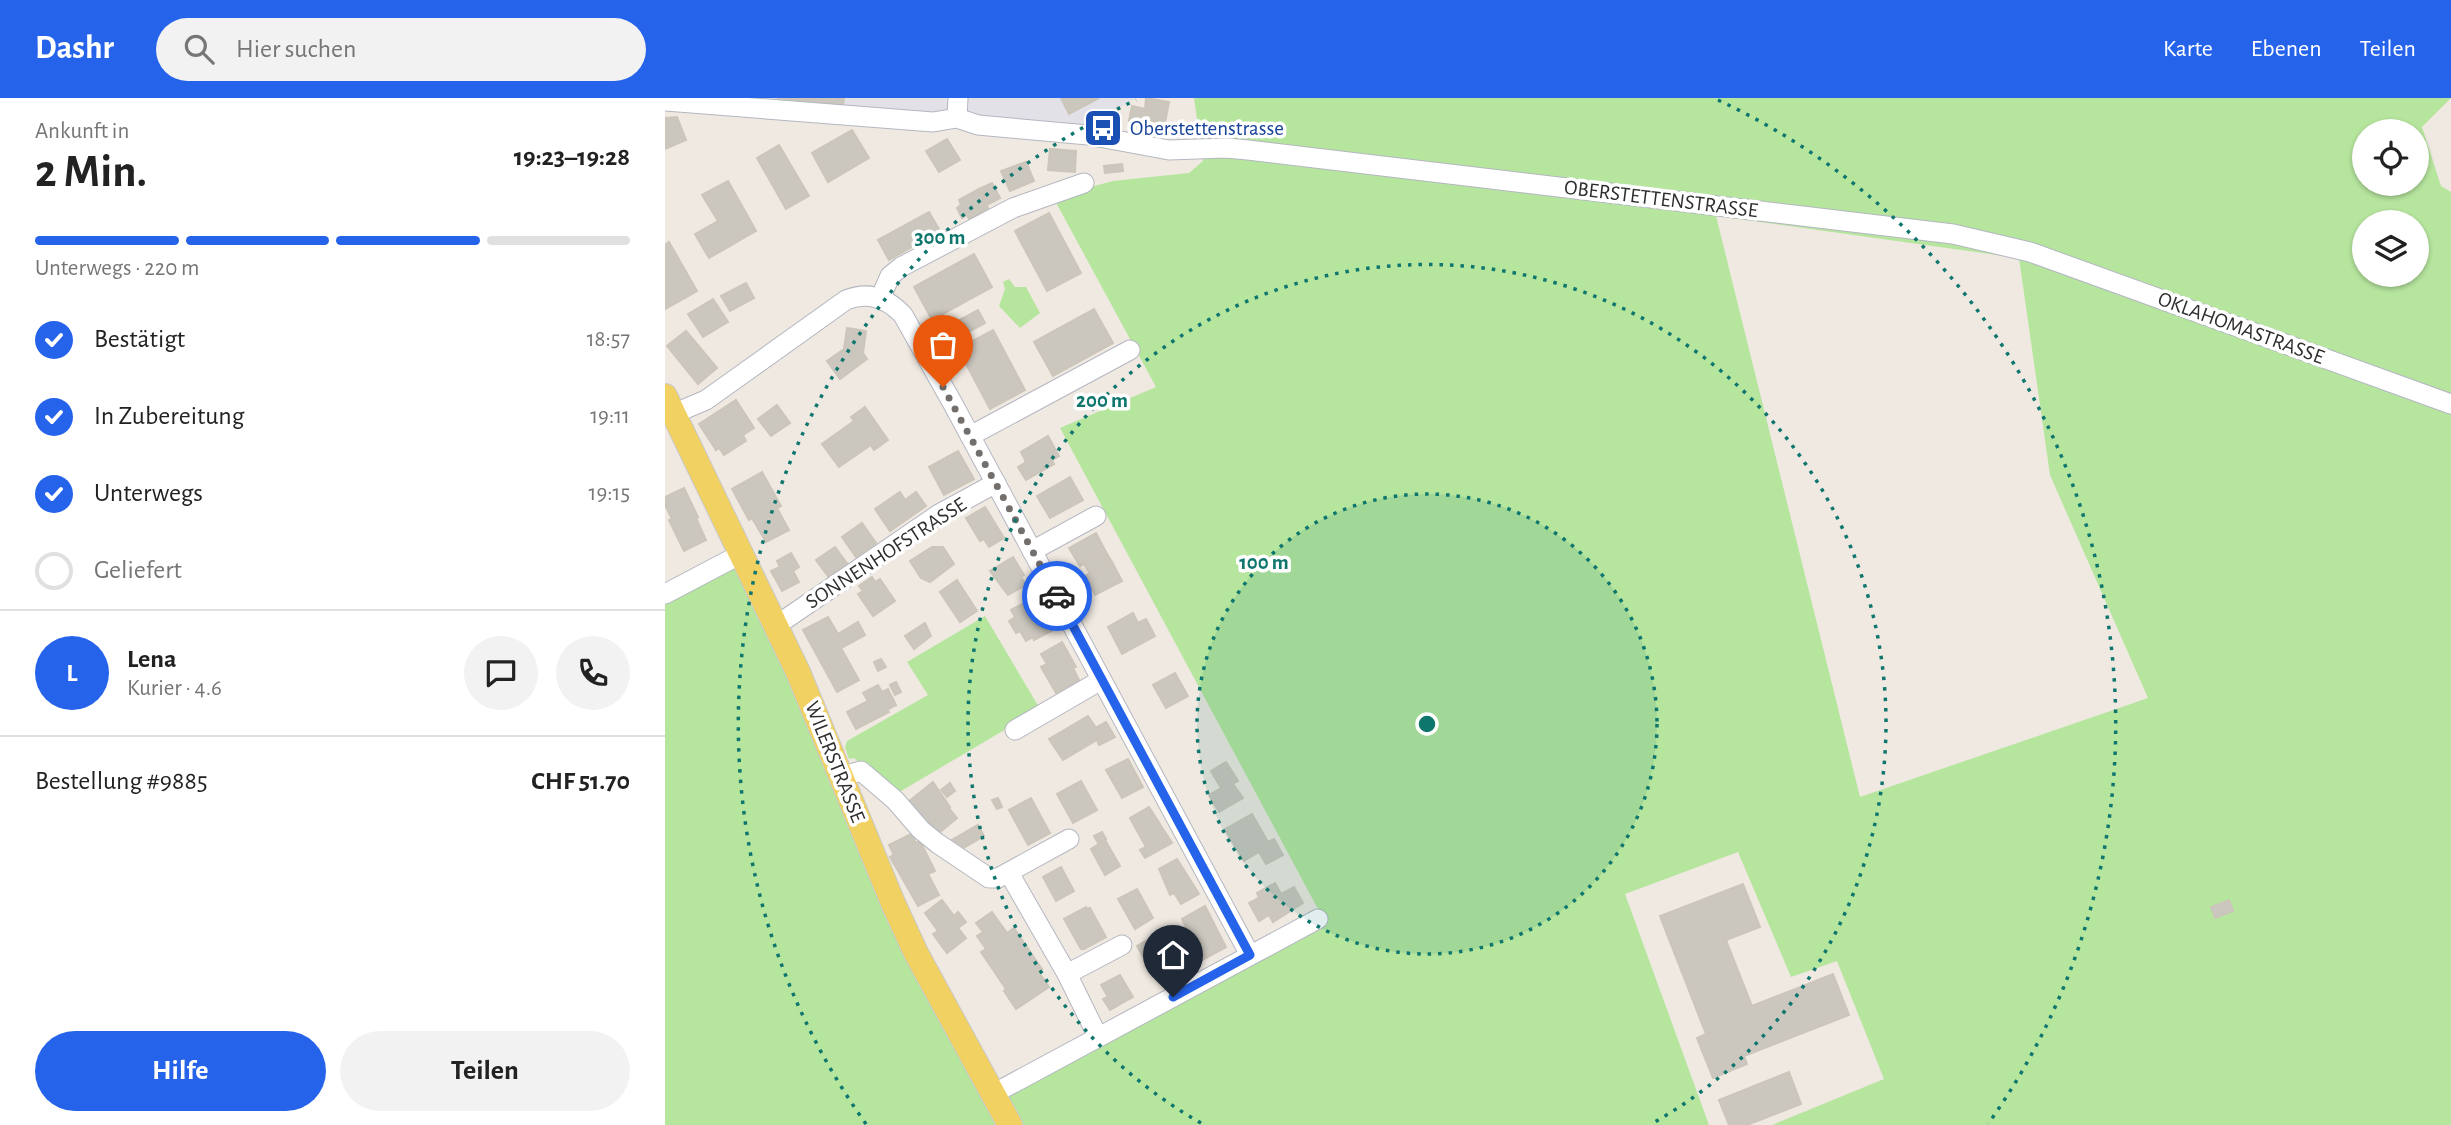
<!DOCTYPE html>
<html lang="de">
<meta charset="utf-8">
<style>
:root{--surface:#fff;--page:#f2f2f2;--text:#222;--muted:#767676;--line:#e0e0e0;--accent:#2563eb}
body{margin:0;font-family:"Alegreya Sans",sans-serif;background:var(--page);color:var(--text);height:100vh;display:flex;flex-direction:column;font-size:26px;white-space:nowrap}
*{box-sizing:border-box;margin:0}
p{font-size:23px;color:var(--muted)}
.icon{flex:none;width:38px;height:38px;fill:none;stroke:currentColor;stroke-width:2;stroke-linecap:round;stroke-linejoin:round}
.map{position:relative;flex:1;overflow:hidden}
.drawer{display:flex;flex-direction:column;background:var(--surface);width:665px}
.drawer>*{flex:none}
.fabs{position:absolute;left:1687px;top:21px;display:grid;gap:14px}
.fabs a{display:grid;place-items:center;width:77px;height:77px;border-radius:50%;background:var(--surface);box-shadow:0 2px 5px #0004;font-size:35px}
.pin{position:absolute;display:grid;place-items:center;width:60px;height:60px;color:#fff;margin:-72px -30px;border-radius:50% 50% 50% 0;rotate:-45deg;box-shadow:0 0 7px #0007}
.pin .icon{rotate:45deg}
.courier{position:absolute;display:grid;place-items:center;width:70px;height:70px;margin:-35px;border:5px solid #2563eb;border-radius:50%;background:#fff;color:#222;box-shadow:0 2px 9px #0007}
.head em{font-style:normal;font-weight:600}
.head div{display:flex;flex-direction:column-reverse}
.head{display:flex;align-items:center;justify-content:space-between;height:119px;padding:0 35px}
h1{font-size:46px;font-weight:600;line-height:52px}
.bar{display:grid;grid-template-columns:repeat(4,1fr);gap:10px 7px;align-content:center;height:84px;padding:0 35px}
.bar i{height:9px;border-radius:5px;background:var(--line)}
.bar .active{background:var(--accent)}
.bar p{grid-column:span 4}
.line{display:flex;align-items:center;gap:18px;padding:0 35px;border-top:2px solid var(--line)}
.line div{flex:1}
.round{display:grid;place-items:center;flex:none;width:74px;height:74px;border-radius:37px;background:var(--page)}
ol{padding:0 35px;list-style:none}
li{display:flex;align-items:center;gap:21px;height:77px}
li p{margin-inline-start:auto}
li .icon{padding:7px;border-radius:50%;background:var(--accent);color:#fff;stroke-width:4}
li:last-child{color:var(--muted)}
li i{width:38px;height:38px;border:4px solid var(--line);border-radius:50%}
.action{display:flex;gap:14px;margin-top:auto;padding:14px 35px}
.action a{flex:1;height:80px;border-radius:42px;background:var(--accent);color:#fff;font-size:28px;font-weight:600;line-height:80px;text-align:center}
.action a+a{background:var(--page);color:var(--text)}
header{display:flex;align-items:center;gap:42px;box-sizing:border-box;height:98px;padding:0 35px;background:var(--accent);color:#fff}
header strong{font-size:33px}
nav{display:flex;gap:38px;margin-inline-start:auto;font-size:24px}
.search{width:490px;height:63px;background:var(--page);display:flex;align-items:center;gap:18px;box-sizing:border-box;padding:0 24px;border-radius:38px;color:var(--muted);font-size:26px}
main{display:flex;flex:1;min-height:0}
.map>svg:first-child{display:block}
</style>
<header>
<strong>Dashr</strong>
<div class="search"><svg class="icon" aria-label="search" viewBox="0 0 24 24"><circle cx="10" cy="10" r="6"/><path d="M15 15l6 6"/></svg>Hier suchen</div>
<nav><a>Karte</a><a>Ebenen</a><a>Teilen</a></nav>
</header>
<main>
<section class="drawer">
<div class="head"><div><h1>2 Min.</h1><p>Ankunft in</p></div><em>19:23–19:28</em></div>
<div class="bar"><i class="active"></i><i class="active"></i><i class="active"></i><i></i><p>Unterwegs · 220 m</p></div>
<ol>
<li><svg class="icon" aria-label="check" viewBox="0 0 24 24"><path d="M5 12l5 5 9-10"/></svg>Bestätigt<p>18:57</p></li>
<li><svg class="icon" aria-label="check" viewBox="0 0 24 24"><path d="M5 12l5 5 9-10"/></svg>In Zubereitung<p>19:11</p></li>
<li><svg class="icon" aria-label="check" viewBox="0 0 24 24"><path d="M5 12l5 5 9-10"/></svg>Unterwegs<p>19:15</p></li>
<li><i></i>Geliefert</li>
</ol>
<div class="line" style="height:126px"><b class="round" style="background:var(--accent);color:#fff">L</b><div><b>Lena</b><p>Kurier · 4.6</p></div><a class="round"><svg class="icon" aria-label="chat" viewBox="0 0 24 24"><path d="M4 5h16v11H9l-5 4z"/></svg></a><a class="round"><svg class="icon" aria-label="phone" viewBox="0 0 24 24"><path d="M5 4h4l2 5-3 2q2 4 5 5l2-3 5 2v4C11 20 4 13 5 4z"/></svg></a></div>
<div class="line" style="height:91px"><div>Bestellung #9885</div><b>CHF 51.70</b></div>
<div class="action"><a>Hilfe</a><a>Teilen</a></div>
</section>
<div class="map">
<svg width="1786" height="1027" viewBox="0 0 1786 1027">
<rect width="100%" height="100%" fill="#efe9e1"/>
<!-- industrial -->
<path fill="#e3e1e8" d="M 92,0 L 472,0 L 418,28 Z"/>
<!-- green -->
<g fill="#b6e59e" fill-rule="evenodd">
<path d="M 529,0 L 1786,0 L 1757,29 L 1776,88 L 1786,94 L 1786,1027 L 1107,1027 L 1219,981 L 1172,863 L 1126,879 L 1073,754 L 960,796 L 1044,1027 L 0,1027 L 0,501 L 65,467 L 73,471 L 324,1008 L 661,826 L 395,330 L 491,289 L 388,99 L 448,83 L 524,75 L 538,63 ZM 1699,33 L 1752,33 L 1752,86 L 1699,86 ZM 1051,118 L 1354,160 L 1385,377 L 1483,600 L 1195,699 ZM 1699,124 L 1752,124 L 1752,177 L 1699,177 Z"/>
<path d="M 344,181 L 350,189 L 361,189 L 375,215 L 355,230 L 334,208 L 340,191 L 338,184 Z"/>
<path d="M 320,518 L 375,611 L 231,696 L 189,660 L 184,661 L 180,649 L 182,643 L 263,597 L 242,564 Z"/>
</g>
<!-- building -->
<g fill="#cbc7bf" stroke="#cbc5ba" stroke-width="2">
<path d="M 112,0 L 179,0 L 178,8 Z"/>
<path d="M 396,0 L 434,0 L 404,16 Z"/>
<path d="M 481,0 L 504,4 L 500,25 L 483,22 L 482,26 L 464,23 L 467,8 L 480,11 Z"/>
<path d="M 440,18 L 448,19 L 447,26 L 439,25 Z"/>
<path d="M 12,19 L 21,42 L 0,51 L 0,20 Z"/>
<path d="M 187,32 L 204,60 L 163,84 L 147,55 Z"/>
<path d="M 282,41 L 295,62 L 274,74 L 261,53 Z"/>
<path d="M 114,47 L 144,98 L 121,111 L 92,60 Z"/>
<path d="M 385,51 L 411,53 L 410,74 L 383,72 Z"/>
<path d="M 361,64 L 369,83 L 345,93 L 336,73 Z"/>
<path d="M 457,66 L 458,73 L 440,75 L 439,68 Z"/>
<path d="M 63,83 L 91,133 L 44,160 L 30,136 L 53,123 L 37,97 Z"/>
<path d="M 327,85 L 335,100 L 322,107 L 314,91 Z"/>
<path d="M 314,91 L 323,110 L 304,121 L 302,117 L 297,120 L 292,110 L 296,107 L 294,102 Z"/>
<path d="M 264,114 L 275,133 L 224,162 L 213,142 Z"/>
<path d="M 384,115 L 416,175 L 382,193 L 350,133 Z"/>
<path d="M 4,144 L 32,193 L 0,211 L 0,147 Z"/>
<path d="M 309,156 L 327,189 L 267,222 L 249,189 Z"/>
<path d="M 81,185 L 89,200 L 65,213 L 56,198 Z"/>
<path d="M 48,201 L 63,224 L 38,239 L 23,216 Z"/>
<path d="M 429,211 L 448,245 L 388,278 L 369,244 Z"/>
<path d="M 313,212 L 320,225 L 281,246 L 274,233 Z"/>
<path d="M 182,230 L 201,233 L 198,255 L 202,261 L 175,281 L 162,263 L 179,251 Z"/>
<path d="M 328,232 L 360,292 L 325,311 L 293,251 Z"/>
<path d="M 21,233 L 52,270 L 33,286 L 2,248 Z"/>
<path d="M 71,302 L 89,330 L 78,337 L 81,343 L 59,357 L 54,350 L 51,352 L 34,326 Z"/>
<path d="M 112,307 L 125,325 L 106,338 L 93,321 Z"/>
<path d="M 200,309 L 223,342 L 209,352 L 206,347 L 174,369 L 157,346 L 189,323 L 186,319 Z"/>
<path d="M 383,338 L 394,358 L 387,362 L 389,366 L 361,382 L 353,369 L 361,364 L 356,354 Z"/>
<path d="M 293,353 L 309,381 L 279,397 L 264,369 Z"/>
<path d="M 97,374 L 116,408 L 112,410 L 124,432 L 101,444 L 87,420 L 84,422 L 67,391 Z"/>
<path d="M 405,379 L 418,402 L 385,420 L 372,398 Z"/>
<path d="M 19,390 L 33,419 L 31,420 L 41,442 L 19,453 L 4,422 L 7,421 L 0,407 L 0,399 Z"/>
<path d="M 235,394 L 240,402 L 251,394 L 261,408 L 225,433 L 210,411 Z"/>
<path d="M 320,409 L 339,440 L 324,449 L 319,441 L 315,443 L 301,420 Z"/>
<path d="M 197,425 L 211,445 L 191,459 L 177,439 Z"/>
<path d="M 431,435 L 441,454 L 415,468 L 404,450 Z"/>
<path d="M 170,449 L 184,468 L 165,481 L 151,462 Z"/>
<path d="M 267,449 L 278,449 L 289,466 L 265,484 L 256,480 L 245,463 Z"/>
<path d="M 441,454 L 447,464 L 425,476 L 419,466 Z"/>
<path d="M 126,455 L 134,469 L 128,473 L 134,484 L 117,493 L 106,473 L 115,469 L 112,463 Z"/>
<path d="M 348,459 L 359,477 L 356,479 L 361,487 L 343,497 L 325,473 Z"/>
<path d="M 447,464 L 457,483 L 430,497 L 420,478 Z"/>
<path d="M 207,479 L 210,484 L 215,481 L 230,503 L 208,518 L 193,496 L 198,493 L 194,488 Z"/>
<path d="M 292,482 L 312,513 L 295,524 L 275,494 Z"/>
<path d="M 372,498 L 390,531 L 369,542 L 368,539 L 361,543 L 355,533 L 351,535 L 344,523 L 350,519 L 346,512 Z"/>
<path d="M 468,515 L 473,525 L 481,521 L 490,538 L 457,556 L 443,529 Z"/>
<path d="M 163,519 L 173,536 L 193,524 L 200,537 L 176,550 L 194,582 L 172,594 L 138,532 Z"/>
<path d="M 260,525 L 266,538 L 249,551 L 240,538 Z"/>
<path d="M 397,544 L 411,569 L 408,570 L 414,582 L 391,595 L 376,569 L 382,566 L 376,556 Z"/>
<path d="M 216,561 L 221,569 L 213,573 L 209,564 Z"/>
<path d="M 510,575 L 523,598 L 501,610 L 488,587 Z"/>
<path d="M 231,584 L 236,594 L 230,597 L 225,587 Z"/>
<path d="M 213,587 L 217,594 L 223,591 L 231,607 L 222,612 L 224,614 L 191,631 L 182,614 L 203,603 L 198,595 Z"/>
<path d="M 423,618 L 437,639 L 398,662 L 384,641 Z"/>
<path d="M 441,624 L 450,639 L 434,647 L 432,642 L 437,639 L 430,630 Z"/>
<path d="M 463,661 L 478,689 L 457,700 L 441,672 Z"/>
<path d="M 561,664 L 573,683 L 568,686 L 578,700 L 554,714 L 544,697 L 556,690 L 546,673 Z"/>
<path d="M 416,683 L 432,712 L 408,725 L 392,696 Z"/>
<path d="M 268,684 L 285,709 L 261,729 L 242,705 Z"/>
<path d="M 285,685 L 290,693 L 282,699 L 276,692 Z"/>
<path d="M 333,700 L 337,709 L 332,711 L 327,702 Z"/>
<path d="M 366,700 L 385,735 L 363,747 L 344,712 Z"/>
<path d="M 484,709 L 507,745 L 480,760 L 475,752 L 481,749 L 465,720 Z"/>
<path d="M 284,710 L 292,720 L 275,734 L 262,728 Z"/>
<path d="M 587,716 L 603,744 L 609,741 L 618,757 L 601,766 L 594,754 L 579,763 L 560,731 Z"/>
<path d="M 313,727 L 319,738 L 293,753 L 287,742 Z"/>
<path d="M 437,734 L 441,741 L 433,745 L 429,738 Z"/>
<path d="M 246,736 L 251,745 L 255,743 L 270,773 L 263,776 L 274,797 L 253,808 L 225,759 L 229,757 L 224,747 Z"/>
<path d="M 440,742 L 455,768 L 440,777 L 426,751 Z"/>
<path d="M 512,761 L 534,796 L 516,806 L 509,795 L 505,797 L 494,771 Z"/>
<path d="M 396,769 L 409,793 L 391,803 L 378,779 Z"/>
<path d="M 610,785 L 616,796 L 629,789 L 638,805 L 608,824 L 604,817 L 594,823 L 584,805 L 594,800 L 592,795 Z"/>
<path d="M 1078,786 L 1095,829 L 1061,842 L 1087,908 L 1168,876 L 1184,917 L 1079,958 L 1082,966 L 1048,980 L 1032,940 L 1041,936 L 995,818 Z"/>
<path d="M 472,791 L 488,820 L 470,831 L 453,801 Z"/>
<path d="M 277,802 L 289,818 L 293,814 L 301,824 L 293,830 L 301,840 L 282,855 L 268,836 L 273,833 L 260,815 Z"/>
<path d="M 1564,802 L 1568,813 L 1550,820 L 1546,809 Z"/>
<path d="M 540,808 L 561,849 L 537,862 L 517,821 Z"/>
<path d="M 421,809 L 422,811 L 425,810 L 441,839 L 419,851 L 416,851 L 399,821 Z"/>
<path d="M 327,814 L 342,835 L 349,830 L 377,871 L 373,873 L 384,889 L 351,911 L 339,893 L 341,891 L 316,854 L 321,851 L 312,838 L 318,834 L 311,825 Z"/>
<path d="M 495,835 L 509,861 L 512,860 L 520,873 L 506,881 L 498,868 L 487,875 L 472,848 Z"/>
<path d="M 455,877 L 468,899 L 445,912 L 438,901 L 443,899 L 436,887 Z"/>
<path d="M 1124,974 L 1136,1006 L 1082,1027 L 1064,1027 L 1054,1002 Z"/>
</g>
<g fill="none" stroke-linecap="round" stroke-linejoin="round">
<defs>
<g id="minor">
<path d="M 0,3 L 268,24 L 292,20 L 313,27 L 423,37 L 504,52 L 561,50 L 583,52 L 1288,136 L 1365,154 L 1786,306"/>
<path d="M 292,20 L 293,0"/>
<path d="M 215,201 L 225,178 L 236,169 L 348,110 L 419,85"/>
<path d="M 8,316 L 41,302 L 181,202 C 203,193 222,200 238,217 L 288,306 L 585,857"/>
<path d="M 305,338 L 465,252"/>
<path d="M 367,453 L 431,418"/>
<path d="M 0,496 L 76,456"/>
<path d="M 112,527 L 274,416 L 331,385"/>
<path d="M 350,632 L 436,582"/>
<path d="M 177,678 L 196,673 L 230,702 L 256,732 L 272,745 L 324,780 L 333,780 L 404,741"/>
<path d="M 344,775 L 402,876 L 433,939"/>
<path d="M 402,876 L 457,847"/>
<path d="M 328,996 L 653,821"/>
</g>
<path id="major" d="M 0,298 L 133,574 L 228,805 L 251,855 L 345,1027"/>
</defs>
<!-- minor casing -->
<use href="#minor" stroke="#b4b7c1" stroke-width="21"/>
<!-- major casing -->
<use href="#major" stroke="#c9c9c9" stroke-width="26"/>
<!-- minor -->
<use href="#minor" stroke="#fff" stroke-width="19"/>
<!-- major -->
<use href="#major" stroke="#f2d163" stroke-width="24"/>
</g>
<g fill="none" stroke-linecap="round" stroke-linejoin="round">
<!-- done -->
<path stroke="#726f6d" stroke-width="7" stroke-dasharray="0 12.6" d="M 278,289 L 392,498"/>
<!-- route -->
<path stroke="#2563eb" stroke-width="9" d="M 392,498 L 585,857 L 508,899"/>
</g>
<!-- distance rings -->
<circle cx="762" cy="626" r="230" fill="#0f766e" fill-opacity=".12"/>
<g fill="none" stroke="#0f766e" stroke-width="3.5" stroke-dasharray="3.5 7">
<circle cx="762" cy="626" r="230"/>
<path d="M536 1025A459 459 0 1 1 988 1025"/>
<path d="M201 1026A689 689 0 0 1 471 2M1053 2A689 689 0 0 1 1323 1026"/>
</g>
<!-- icons -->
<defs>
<symbol id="bus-square" viewBox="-11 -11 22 22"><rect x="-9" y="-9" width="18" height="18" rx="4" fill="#1a4fb4" stroke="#fff"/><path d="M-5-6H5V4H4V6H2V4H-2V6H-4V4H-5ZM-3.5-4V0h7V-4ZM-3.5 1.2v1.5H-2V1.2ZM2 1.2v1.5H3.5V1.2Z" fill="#fff"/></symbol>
</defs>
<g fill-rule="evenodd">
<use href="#bus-square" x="416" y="8" width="44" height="44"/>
</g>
<g text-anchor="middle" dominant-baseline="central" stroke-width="7" stroke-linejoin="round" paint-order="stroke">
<!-- transit labels -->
<g font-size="21" fill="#164399" stroke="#fff" text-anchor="start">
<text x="465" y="30">Oberstettenstrasse</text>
</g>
<!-- street labels -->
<g font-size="21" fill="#2e2e2e" stroke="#fff">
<text transform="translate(996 101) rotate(7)">OBERSTETTENSTRASSE</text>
<text transform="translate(1576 230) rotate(20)">OKLAHOMASTRASSE</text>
<text transform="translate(221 455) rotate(-33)">SONNENHOFSTRASSE</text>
<text transform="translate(170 664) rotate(68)">WILERSTRASSE</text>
</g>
</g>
<circle cx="762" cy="626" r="10" fill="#0f766e" stroke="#fff" stroke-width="3.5"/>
<g font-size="21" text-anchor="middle" font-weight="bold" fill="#0f766e" stroke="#fff" stroke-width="7" stroke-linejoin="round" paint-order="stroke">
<text x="275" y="146">300 m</text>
<text x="437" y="309">200 m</text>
<text x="599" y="471">100 m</text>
</g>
</svg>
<div class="fabs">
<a><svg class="icon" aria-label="locate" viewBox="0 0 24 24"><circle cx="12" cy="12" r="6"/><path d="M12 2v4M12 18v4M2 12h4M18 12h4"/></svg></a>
<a><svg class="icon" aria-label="layers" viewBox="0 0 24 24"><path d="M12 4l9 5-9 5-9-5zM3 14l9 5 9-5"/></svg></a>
</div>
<div class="pin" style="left:278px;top:289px;background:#ea580c"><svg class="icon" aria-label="bag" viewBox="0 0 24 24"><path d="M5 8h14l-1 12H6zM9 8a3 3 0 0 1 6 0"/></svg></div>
<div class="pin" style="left:508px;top:899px;background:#1f2937"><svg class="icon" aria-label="home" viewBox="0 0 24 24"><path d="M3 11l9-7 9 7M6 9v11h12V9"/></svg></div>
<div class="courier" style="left:392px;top:498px"><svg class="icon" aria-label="car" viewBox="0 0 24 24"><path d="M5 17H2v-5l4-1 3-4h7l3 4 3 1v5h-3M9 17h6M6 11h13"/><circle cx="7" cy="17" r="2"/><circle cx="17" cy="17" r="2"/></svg></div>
</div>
</main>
